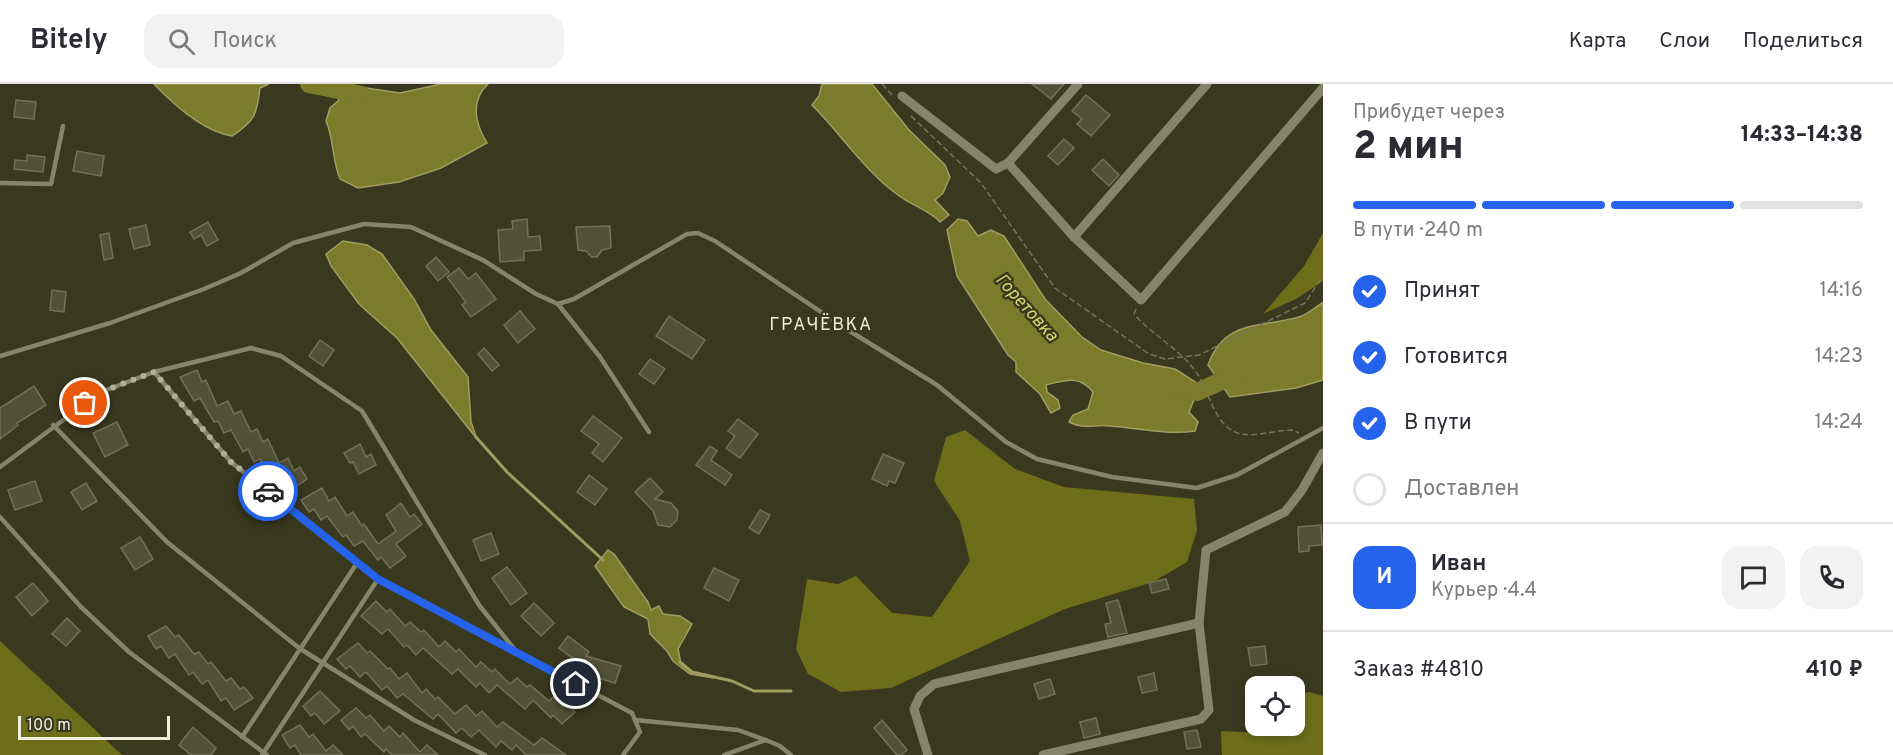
<!DOCTYPE html>
<html lang="ru">
<meta charset="utf-8">
<style>
:root{--surface:#fff;--page:#f2f2f3;--text:#2b2b33;--muted:#7c7c81;--line:#e1e1e2;--accent:#2563eb}
body{margin:0;font-family:Overpass,sans-serif;background:var(--page);color:var(--text);height:100vh;display:flex;flex-direction:column;font-size:22px;white-space:nowrap}
*{box-sizing:border-box;margin:0}
p{font-size:20px;color:var(--muted)}
.icon{flex:none;width:33px;height:33px;fill:none;stroke:currentColor;stroke-width:2;stroke-linecap:round;stroke-linejoin:round}
.map{position:relative;flex:1;overflow:hidden}
.sheet{display:flex;flex-direction:column;background:var(--surface);width:570px}
.sheet>*{flex:none}
.tools{position:absolute;left:1245px;top:592px;display:grid;gap:12px}
.tools a{display:grid;place-items:center;width:60px;height:60px;border-radius:12px;background:var(--surface);box-shadow:0 3px 9px #0003;font-size:30px}
.scale{position:absolute;left:18px;bottom:15px;width:152px;box-sizing:border-box;padding-left:6px;border:3px solid #efefe0;border-top:0;font-size:16px;line-height:21px;white-space:nowrap;color:#efefe0;-webkit-text-stroke:4px #393920;paint-order:stroke}
.pin{position:absolute;display:grid;place-items:center;width:51px;height:51px;color:#fff;margin:-26px;border:3px solid #fff;border-radius:50%;box-shadow:0 2px 6px #0007}
.courier{position:absolute;display:grid;place-items:center;width:60px;height:60px;margin:-30px;border:4px solid #2563eb;border-radius:50%;background:#fff;color:#222;box-shadow:0 2px 8px #0007}
.head em{font-style:normal;font-weight:800}
.head div{display:flex;flex-direction:column-reverse}
.head{display:flex;align-items:center;justify-content:space-between;height:102px;padding:0 30px}
h1{font-size:39px;font-weight:800;line-height:45px}
.bar{display:grid;grid-template-columns:repeat(4,1fr);gap:9px 6px;align-content:center;height:72px;padding:0 30px}
.bar i{height:8px;border-radius:4px;background:var(--line)}
.bar .selected{background:var(--accent)}
.bar p{grid-column:span 4}
.line{display:flex;align-items:center;gap:15px;padding:0 30px;border-top:2px solid var(--line)}
.line div{flex:1}
.round{display:grid;place-items:center;flex:none;width:63px;height:63px;border-radius:18px;background:var(--page)}
ol{padding:0 30px;list-style:none}
li{display:flex;align-items:center;gap:18px;height:66px}
li p{margin-inline-start:auto}
li .icon{padding:6px;border-radius:50%;background:var(--accent);color:#fff;stroke-width:4}
li:last-child{color:var(--muted)}
li i{width:33px;height:33px;border:3px solid var(--line);border-radius:50%}
header{display:flex;align-items:center;gap:36px;box-sizing:border-box;height:84px;padding:0 30px;background:var(--surface);border-bottom:2px solid var(--line)}
header strong{font-size:28px}
nav{display:flex;gap:33px;margin-inline-start:auto;font-size:21px}
.search{width:420px;height:54px;background:var(--page);display:flex;align-items:center;gap:15px;box-sizing:border-box;padding:0 21px;border-radius:18px;color:var(--muted);font-size:22px}
main{display:flex;flex:1;min-height:0}
.map>svg:first-child{display:block}
</style>
<header>
<strong>Bitely</strong>
<div class="search"><svg class="icon" aria-label="search" viewBox="0 0 24 24"><circle cx="10" cy="10" r="6"/><path d="M15 15l6 6"/></svg>Поиск</div>
<nav><a>Карта</a><a>Слои</a><a>Поделиться</a></nav>
</header>
<main>
<div class="map">
<svg width="1323" height="671" viewBox="0 0 1323 671">
<rect width="100%" height="100%" fill="#393920"/>
<!-- forest -->
<g fill="#6e6d1a">
<path d="M 1323,149 L 1323,197 L 1296,215 L 1263,230 L 1304,182 Z"/>
<path d="M 965,346 L 1015,385 L 1064,403 L 1194,415 L 1197,446 L 1187,478 L 1153,498 L 1065,525 L 891,604 L 841,608 L 808,590 L 796,565 L 807,495 L 838,500 L 856,492 L 892,529 L 932,533 L 970,477 L 960,437 L 934,397 L 946,353 Z"/>
<path d="M 0,557 L 122,671 L 0,671 Z"/>
<path d="M 1309,608 L 1323,612 L 1323,671 L 1222,671 L 1221,647 L 1285,650 L 1287,642 L 1294,642 L 1295,611 Z"/>
</g>
<!-- water -->
<g fill="#7c7b2b" stroke="#9e9e61" stroke-width="1.5">
<path d="M 154,0 L 269,0 L 260,4 C 257,30 255,37 232,52 C 202,47 174,21 154,0 Z"/>
<path d="M 339,0 L 400,9 L 441,0 L 488,0 C 470,17 475,39 487,59 L 441,84 L 399,98 L 358,104 L 340,95 C 332,76 334,55 326,37 L 330,24 L 339,16 Z"/>
<path d="M 822,0 L 872,0 L 909,46 L 945,81 L 950,93 L 943,109 L 935,116 L 949,131 L 940,138 C 928,125 912,122 898,111 C 864,86 841,50 812,21 L 819,12 Z"/>
<path d="M 958,135 L 967,137 L 978,152 L 991,146 L 1004,152 L 1045,215 L 1082,253 L 1101,266 L 1143,279 L 1175,285 L 1200,301 L 1189,328 L 1198,338 L 1195,347 C 1166,351 1139,344 1110,342 C 1094,340 1084,346 1069,338 L 1073,331 L 1088,325 L 1093,308 C 1079,291 1066,296 1046,301 L 1047,308 L 1058,316 L 1060,324 L 1051,329 L 1040,310 L 1016,288 L 1016,278 L 1008,271 L 957,192 L 947,146 Z"/>
<path d="M 343,157 L 367,161 L 382,170 L 414,215 L 431,246 L 468,293 L 471,338 L 477,355 L 397,254 L 359,220 L 331,182 L 326,170 Z"/>
<path d="M 1323,218 L 1323,296 L 1296,304 L 1230,313 L 1208,281 C 1224,235 1261,244 1299,233 C 1307,231 1316,223 1323,218 Z"/>
<path d="M 608,466 L 614,470 L 648,518 L 651,526 L 659,522 L 663,530 L 680,532 L 692,540 L 678,565 L 681,580 L 692,588 L 714,594 L 690,590 L 673,577 L 667,567 L 650,550 L 648,535 L 624,523 L 595,482 Z"/>
</g>
<g fill="none" stroke-linecap="round" stroke-linejoin="round">
<!-- stream -->
<g stroke="#9e9e61" stroke-width="3">
<path d="M 476,353 L 507,388 L 603,476"/>
<path d="M 680,578 L 692,588 L 732,597 L 754,607 L 791,607"/>
</g>
<!-- river -->
<g stroke="#7c7b2b" stroke-width="18">
<path d="M 309,0 L 362,11"/>
<path d="M 1174,301 L 1197,308 L 1243,287"/>
</g>
</g>
<!-- building -->
<g fill="#515237" stroke="#717256" stroke-width="1.5">
<path d="M 1032,0 L 1064,0 L 1051,15 Z"/>
<path d="M 1086,11 L 1110,31 L 1091,52 L 1077,40 L 1082,35 L 1072,27 Z"/>
<path d="M 16,16 L 36,18 L 34,35 L 14,33 Z"/>
<path d="M 1064,55 L 1074,64 L 1058,81 L 1048,72 Z"/>
<path d="M 77,67 L 104,72 L 101,92 L 73,87 Z"/>
<path d="M 27,71 L 45,73 L 43,88 L 14,85 L 15,76 L 27,77 Z"/>
<path d="M 1103,75 L 1119,91 L 1109,102 L 1092,86 Z"/>
<path d="M 527,135 L 528,153 L 540,152 L 541,166 L 524,167 L 524,176 L 500,178 L 498,146 L 513,145 L 512,137 Z"/>
<path d="M 208,138 L 218,156 L 207,162 L 201,151 L 194,155 L 190,148 Z"/>
<path d="M 146,141 L 150,161 L 134,165 L 129,145 Z"/>
<path d="M 610,142 L 611,164 L 602,166 L 597,173 L 592,173 L 586,167 L 578,166 L 576,143 Z"/>
<path d="M 109,149 L 113,174 L 104,176 L 100,151 Z"/>
<path d="M 436,173 L 449,188 L 438,197 L 426,182 Z"/>
<path d="M 459,184 L 468,195 L 476,189 L 496,215 L 471,233 L 462,221 L 466,218 L 447,193 Z"/>
<path d="M 52,206 L 66,208 L 64,228 L 50,226 Z"/>
<path d="M 520,227 L 535,245 L 518,259 L 504,241 Z"/>
<path d="M 669,232 L 705,256 L 692,275 L 656,252 Z"/>
<path d="M 320,256 L 334,266 L 323,282 L 309,272 Z"/>
<path d="M 484,264 L 499,281 L 492,287 L 478,270 Z"/>
<path d="M 650,275 L 665,285 L 654,300 L 639,290 Z"/>
<path d="M 197,286 L 202,298 L 206,296 L 217,322 L 228,317 L 234,330 L 241,327 L 251,348 L 257,345 L 263,358 L 268,355 L 279,379 L 288,374 L 294,387 L 300,383 L 307,395 L 288,408 L 279,395 L 275,398 L 260,375 L 254,378 L 248,365 L 243,368 L 231,346 L 224,349 L 218,337 L 214,338 L 200,314 L 194,317 L 180,293 Z"/>
<path d="M 34,302 L 46,321 L 17,339 L 18,341 L 0,355 L 0,324 Z"/>
<path d="M 593,332 L 622,354 L 603,378 L 592,369 L 599,360 L 581,347 Z"/>
<path d="M 738,335 L 758,350 L 740,374 L 726,364 L 735,352 L 728,347 Z"/>
<path d="M 117,338 L 128,361 L 105,373 L 93,349 Z"/>
<path d="M 360,360 L 366,373 L 371,370 L 376,381 L 359,390 L 353,378 L 350,379 L 344,369 Z"/>
<path d="M 710,362 L 717,367 L 711,376 L 732,391 L 725,401 L 696,381 Z"/>
<path d="M 883,370 L 904,379 L 895,399 L 889,397 L 887,402 L 872,395 Z"/>
<path d="M 589,391 L 607,405 L 595,421 L 577,408 Z"/>
<path d="M 650,394 L 663,408 L 655,415 L 671,419 L 678,427 L 677,436 L 670,443 L 658,441 L 653,427 L 635,408 Z"/>
<path d="M 35,397 L 42,417 L 15,426 L 8,406 Z"/>
<path d="M 86,399 L 97,417 L 82,426 L 71,408 Z"/>
<path d="M 322,404 L 329,417 L 335,413 L 347,432 L 353,428 L 362,442 L 364,440 L 378,460 L 396,447 L 386,431 L 401,419 L 410,433 L 414,430 L 422,440 L 396,460 L 406,472 L 390,484 L 381,473 L 378,476 L 363,457 L 354,462 L 346,451 L 343,453 L 327,432 L 321,436 L 314,425 L 309,428 L 301,416 Z"/>
<path d="M 760,426 L 770,431 L 759,450 L 749,444 Z"/>
<path d="M 1321,441 L 1322,461 L 1309,462 L 1309,467 L 1299,468 L 1298,443 Z"/>
<path d="M 491,449 L 499,470 L 481,477 L 473,456 Z"/>
<path d="M 140,453 L 153,475 L 135,486 L 121,464 Z"/>
<path d="M 507,483 L 527,509 L 511,521 L 492,494 Z"/>
<path d="M 714,484 L 739,496 L 729,517 L 704,504 Z"/>
<path d="M 1166,495 L 1169,505 L 1152,509 L 1149,499 Z"/>
<path d="M 33,499 L 48,517 L 32,532 L 16,513 Z"/>
<path d="M 1118,516 L 1127,549 L 1108,553 L 1105,540 L 1111,539 L 1106,519 Z"/>
<path d="M 376,517 L 387,528 L 390,525 L 405,542 L 410,538 L 421,548 L 424,546 L 439,563 L 445,557 L 456,568 L 459,565 L 476,583 L 481,578 L 492,588 L 495,585 L 510,600 L 517,594 L 527,603 L 530,601 L 549,617 L 553,613 L 563,623 L 567,620 L 575,628 L 562,640 L 553,631 L 551,634 L 533,616 L 525,625 L 497,601 L 489,609 L 480,599 L 476,603 L 458,585 L 452,590 L 423,564 L 416,571 L 407,561 L 404,563 L 388,545 L 382,550 L 361,532 Z"/>
<path d="M 534,519 L 554,539 L 541,552 L 521,532 Z"/>
<path d="M 67,534 L 80,547 L 66,562 L 52,550 Z"/>
<path d="M 166,542 L 175,553 L 179,551 L 194,570 L 199,568 L 208,580 L 211,578 L 226,597 L 231,594 L 240,605 L 244,603 L 253,614 L 234,626 L 226,614 L 221,617 L 208,596 L 202,600 L 193,588 L 189,591 L 175,570 L 169,574 L 161,562 L 156,565 L 148,552 Z"/>
<path d="M 568,552 L 589,568 L 586,572 L 621,582 L 615,599 L 588,591 L 590,587 L 559,564 Z"/>
<path d="M 358,559 L 367,569 L 370,567 L 388,585 L 390,584 L 399,595 L 407,589 L 422,609 L 426,605 L 435,615 L 438,613 L 455,630 L 466,621 L 476,632 L 482,627 L 497,643 L 503,638 L 534,661 L 542,654 L 566,671 L 526,671 L 516,661 L 512,666 L 501,657 L 496,663 L 479,646 L 471,653 L 462,644 L 456,649 L 438,630 L 433,635 L 403,610 L 397,614 L 387,602 L 382,606 L 366,588 L 360,593 L 350,582 L 346,585 L 337,575 Z"/>
<path d="M 1265,562 L 1267,580 L 1251,582 L 1248,564 Z"/>
<path d="M 1154,589 L 1157,606 L 1142,609 L 1138,593 Z"/>
<path d="M 1050,595 L 1055,610 L 1039,615 L 1034,600 Z"/>
<path d="M 320,607 L 340,627 L 324,640 L 315,629 L 311,632 L 303,622 Z"/>
<path d="M 356,624 L 366,634 L 370,631 L 384,647 L 389,642 L 400,653 L 403,649 L 420,668 L 427,661 L 438,671 L 392,671 L 386,665 L 384,668 L 365,650 L 361,653 L 353,642 L 349,646 L 341,636 Z"/>
<path d="M 1096,634 L 1100,650 L 1084,654 L 1080,638 Z"/>
<path d="M 882,636 L 907,666 L 901,671 L 897,671 L 874,644 Z"/>
<path d="M 300,641 L 309,653 L 313,650 L 326,667 L 333,661 L 343,671 L 301,671 L 295,661 L 290,664 L 282,651 Z"/>
<path d="M 193,643 L 216,664 L 211,671 L 191,671 L 179,661 Z"/>
<path d="M 1197,646 L 1201,663 L 1187,665 L 1184,648 Z"/>
</g>
<g fill="none" stroke-linecap="round" stroke-linejoin="round">
<!-- path -->
<g stroke="#767660" stroke-width="1.5" stroke-dasharray="6 3" stroke-linecap="butt">
<path d="M 882,0 L 892,11"/>
<path d="M 911,32 L 981,99 L 1055,204 L 1149,270 L 1165,275 L 1199,271 L 1305,219 L 1323,192"/>
<path d="M 1136,225 L 1134,230 C 1152,251 1184,268 1198,291 C 1210,310 1215,344 1241,350 C 1255,353 1277,346 1292,346 L 1299,349"/>
</g>
<!-- service -->
<g stroke="#848569" stroke-width="4.5">
<path d="M 0,99 L 51,100 L 63,42"/>
<path d="M 558,220 L 600,273 L 649,348"/>
<path d="M 0,272 L 110,239 L 204,205 L 241,189 L 293,159 L 364,140 L 411,143 L 483,176 L 536,210 L 558,220 L 574,215 L 687,150 L 698,149 L 715,157 L 848,246 L 937,301 L 1006,358 L 1037,375 L 1112,393 L 1197,404 L 1237,391 L 1323,344"/>
<path d="M 154,288 L 231,378 L 357,479 L 242,653"/>
<path d="M 53,341 L 167,458 L 299,564 L 414,636 L 485,671"/>
<path d="M 0,383 L 101,308 L 154,288 L 251,264 L 281,272 L 362,327 L 479,521 L 519,571"/>
<path d="M 0,433 L 81,523 L 129,568 L 267,671"/>
<path d="M 357,479 L 378,495 L 632,629 L 640,648 L 623,671"/>
<path d="M 635,636 L 738,646 L 766,656"/>
<path d="M 262,671 L 378,495"/>
<path d="M 724,671 L 766,656 L 780,662 L 791,671"/>
</g>
<!-- minor -->
<g stroke="#848569" stroke-width="9">
<path d="M 902,12 L 996,85 L 1008,79 L 1074,153 L 1141,216 L 1323,4"/>
<path d="M 1008,79 L 1078,0"/>
<path d="M 1074,153 L 1207,0"/>
<path d="M 928,671 L 914,625 L 920,612 L 934,600 L 1199,539"/>
<path d="M 1043,671 L 1201,635 L 1209,626 L 1199,539 L 1206,466 L 1285,428 L 1302,406 L 1323,369"/>
</g>
</g>
<g fill="none" stroke-linecap="round" stroke-linejoin="round">
<!-- done -->
<path stroke="#afaf9d" stroke-width="6" stroke-dasharray="0 10.8" d="M 85,319 L 101,308 L 154,288 L 231,378 L 268,407"/>
<!-- route -->
<path stroke="#2563eb" stroke-width="8" d="M 268,407 L 378,495 L 576,600"/>
</g>
<g text-anchor="middle" dominant-baseline="central" stroke-width="5" stroke-linejoin="round" paint-order="stroke">
<!-- water labels -->
<g font-size="18" font-style="italic" fill="#d8d86c" stroke="#393920">
<text transform="translate(1026 224) rotate(48)">Горетовка</text>
</g>
<!-- neighbourhood labels -->
<g font-size="18" letter-spacing="1.5" fill="#efefe0" stroke="#393920">
<text x="821" y="241">ГРАЧЁВКА</text>
</g>
</g>
</svg>
<div class="tools">
<a><svg class="icon" aria-label="locate" viewBox="0 0 24 24"><circle cx="12" cy="12" r="6"/><path d="M12 2v4M12 18v4M2 12h4M18 12h4"/></svg></a>
</div>
<div class="scale">100 m</div>
<div class="pin" style="left:85px;top:319px;background:#ea580c"><svg class="icon" aria-label="bag" viewBox="0 0 24 24"><path d="M5 8h14l-1 12H6zM9 8a3 3 0 0 1 6 0"/></svg></div>
<div class="pin" style="left:576px;top:600px;background:#1f2937"><svg class="icon" aria-label="home" viewBox="0 0 24 24"><path d="M3 11l9-7 9 7M6 9v11h12V9"/></svg></div>
<div class="courier" style="left:268px;top:407px"><svg class="icon" aria-label="car" viewBox="0 0 24 24"><path d="M5 17H2v-5l4-1 3-4h7l3 4 3 1v5h-3M9 17h6M6 11h13"/><circle cx="7" cy="17" r="2"/><circle cx="17" cy="17" r="2"/></svg></div>
</div>
<section class="sheet">
<div class="head"><div><h1>2 мин</h1><p>Прибудет через</p></div><em>14:33–14:38</em></div>
<div class="bar"><i class="selected"></i><i class="selected"></i><i class="selected"></i><i></i><p>В пути · 240 m</p></div>
<ol>
<li><svg class="icon" aria-label="check" viewBox="0 0 24 24"><path d="M5 12l5 5 9-10"/></svg>Принят<p>14:16</p></li>
<li><svg class="icon" aria-label="check" viewBox="0 0 24 24"><path d="M5 12l5 5 9-10"/></svg>Готовится<p>14:23</p></li>
<li><svg class="icon" aria-label="check" viewBox="0 0 24 24"><path d="M5 12l5 5 9-10"/></svg>В пути<p>14:24</p></li>
<li><i></i>Доставлен</li>
</ol>
<div class="line" style="height:108px"><b class="round" style="background:var(--accent);color:#fff">И</b><div><b>Иван</b><p>Курьер · 4.4</p></div><a class="round"><svg class="icon" aria-label="chat" viewBox="0 0 24 24"><path d="M4 5h16v11H9l-5 4z"/></svg></a><a class="round"><svg class="icon" aria-label="phone" viewBox="0 0 24 24"><path d="M5 4h4l2 5-3 2q2 4 5 5l2-3 5 2v4C11 20 4 13 5 4z"/></svg></a></div>
<div class="line" style="height:78px"><div>Заказ #4810</div><b>410 ₽</b></div>
</section>
</main>
